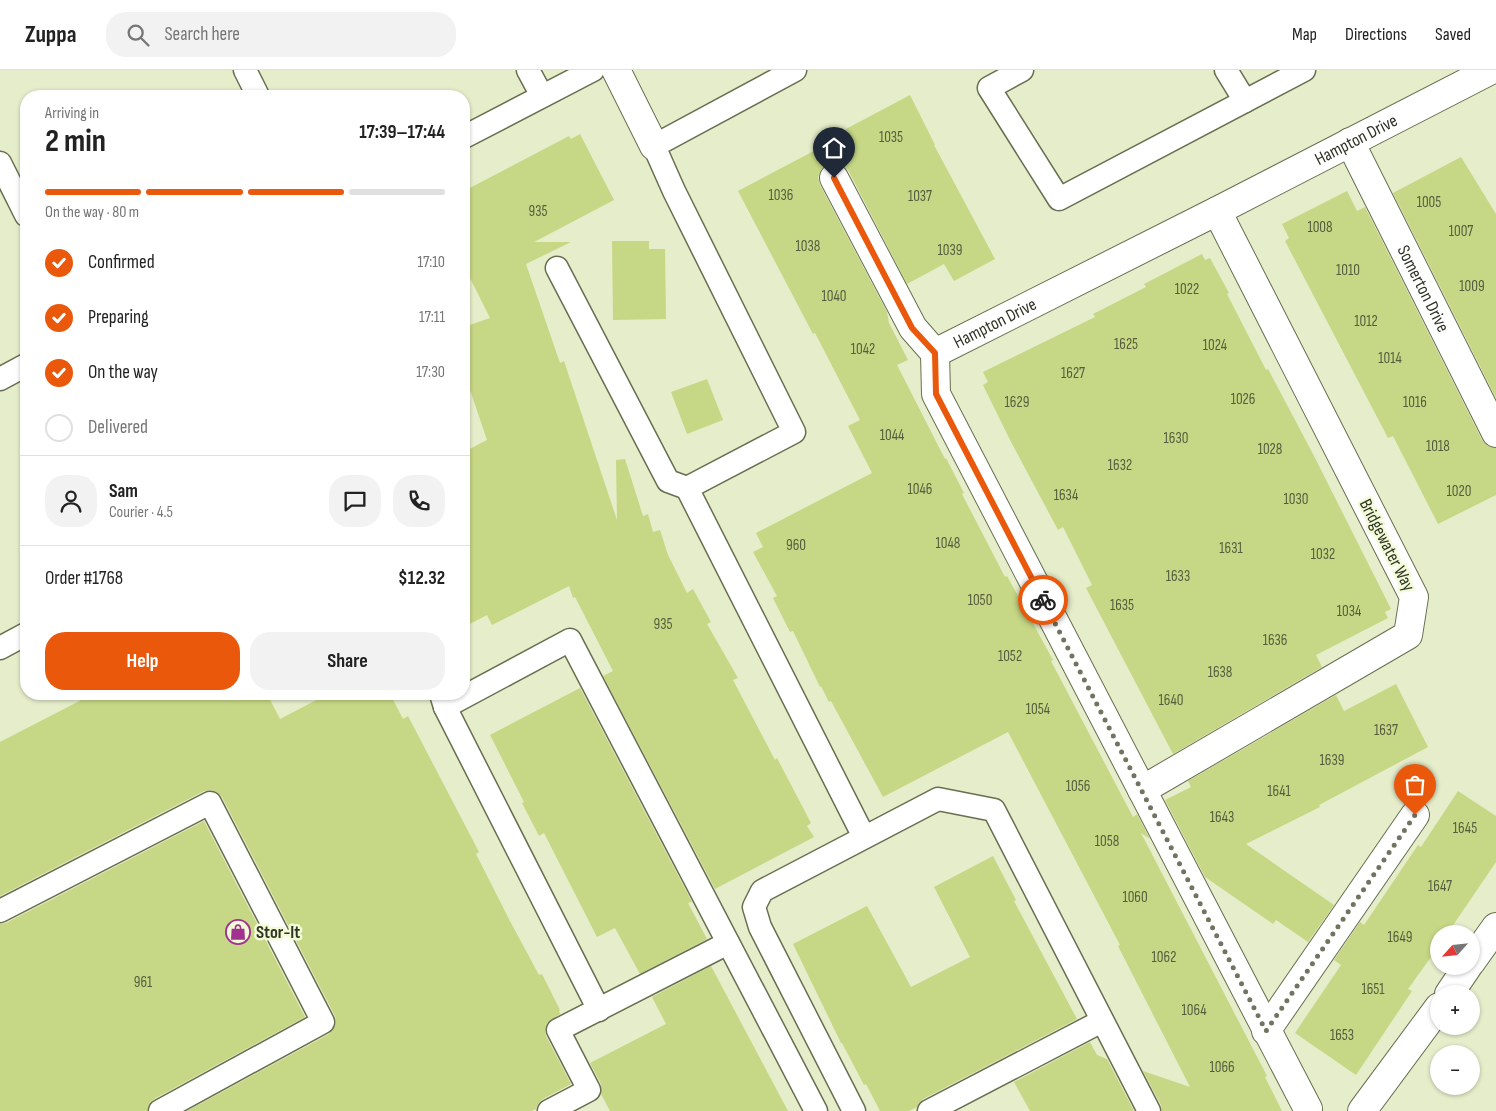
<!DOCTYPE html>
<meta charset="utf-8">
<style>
:root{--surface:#fff;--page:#f2f2f2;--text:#222;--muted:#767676;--line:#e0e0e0;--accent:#ea580c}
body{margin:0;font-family:"Sofia Sans Condensed",sans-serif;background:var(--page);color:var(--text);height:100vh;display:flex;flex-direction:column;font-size:19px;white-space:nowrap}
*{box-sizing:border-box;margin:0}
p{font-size:16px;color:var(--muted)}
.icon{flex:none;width:28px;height:28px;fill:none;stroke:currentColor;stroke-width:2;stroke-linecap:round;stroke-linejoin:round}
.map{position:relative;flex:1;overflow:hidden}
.side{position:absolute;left:20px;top:20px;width:450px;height:610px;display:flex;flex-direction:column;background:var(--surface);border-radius:20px;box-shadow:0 1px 4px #0004}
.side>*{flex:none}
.needle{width:32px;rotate:243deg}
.buttons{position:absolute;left:1430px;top:855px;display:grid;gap:10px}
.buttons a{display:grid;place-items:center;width:50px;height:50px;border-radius:50%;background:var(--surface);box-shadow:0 1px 4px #0004;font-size:25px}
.pin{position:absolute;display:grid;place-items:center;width:42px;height:42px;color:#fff;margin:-51px -21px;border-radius:50% 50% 50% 0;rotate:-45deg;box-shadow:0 0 5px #0007}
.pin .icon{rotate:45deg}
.courier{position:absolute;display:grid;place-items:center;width:50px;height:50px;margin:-25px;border:4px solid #ea580c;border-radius:50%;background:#fff;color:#222;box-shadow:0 1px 6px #0007}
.headline em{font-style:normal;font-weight:700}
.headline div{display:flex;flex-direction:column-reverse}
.headline{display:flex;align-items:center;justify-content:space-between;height:85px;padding:0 25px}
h1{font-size:32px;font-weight:700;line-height:38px}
.bar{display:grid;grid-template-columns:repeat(4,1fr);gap:8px 5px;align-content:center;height:60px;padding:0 25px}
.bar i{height:6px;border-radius:4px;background:var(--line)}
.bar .on{background:var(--accent)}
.bar p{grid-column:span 4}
.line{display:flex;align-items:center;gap:12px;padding:0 25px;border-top:1px solid var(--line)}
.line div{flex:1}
.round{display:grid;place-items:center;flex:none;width:52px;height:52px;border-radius:20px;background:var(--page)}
ol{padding:0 25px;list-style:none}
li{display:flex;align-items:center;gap:15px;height:55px}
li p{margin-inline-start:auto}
li .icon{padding:5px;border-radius:50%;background:var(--accent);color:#fff;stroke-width:4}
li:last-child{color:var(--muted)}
li i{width:28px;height:28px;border:2px solid var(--line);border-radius:50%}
.cta{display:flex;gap:10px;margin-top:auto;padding:10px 25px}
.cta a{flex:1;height:58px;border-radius:20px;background:var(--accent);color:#fff;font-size:20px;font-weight:700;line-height:58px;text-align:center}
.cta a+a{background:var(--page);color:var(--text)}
header{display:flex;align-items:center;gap:30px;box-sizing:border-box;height:70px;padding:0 25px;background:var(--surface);border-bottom:1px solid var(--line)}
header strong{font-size:24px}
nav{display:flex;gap:28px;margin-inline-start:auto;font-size:18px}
.search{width:350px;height:45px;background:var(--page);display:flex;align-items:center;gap:12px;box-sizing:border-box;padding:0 18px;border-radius:20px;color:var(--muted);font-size:19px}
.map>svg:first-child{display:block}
</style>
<header>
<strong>Zuppa</strong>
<div class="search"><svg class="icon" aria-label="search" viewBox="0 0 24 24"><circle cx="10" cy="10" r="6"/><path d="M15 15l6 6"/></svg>Search here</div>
<nav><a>Map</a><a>Directions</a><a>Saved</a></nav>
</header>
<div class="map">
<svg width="1496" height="1041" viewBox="0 0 1496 1041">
<rect width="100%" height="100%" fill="#e5edca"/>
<!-- building -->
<g fill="#c6d885">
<path d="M 910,25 L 935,75 L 934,75 L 995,189 L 954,211 L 944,194 L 907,214 L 848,100 L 842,95 L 835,92 L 827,94 L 821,100 L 818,107 L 820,115 L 887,242 L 889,253 L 908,290 L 897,295 L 945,389 L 946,388 L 964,423 L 962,424 L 1005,507 L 1007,506 L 1053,590 L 1051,591 L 1133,747 L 1137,744 L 1150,769 L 1141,763 L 1267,1006 L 1265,1007 L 1282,1041 L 1162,1041 L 1161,1035 L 1143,1001 L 1190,1017 L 1118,876 L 1120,875 L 1008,662 L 883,727 L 831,631 L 829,632 L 821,616 L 820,617 L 793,561 L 790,562 L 773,528 L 777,526 L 753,482 L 763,477 L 756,463 L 872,403 L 848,356 L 860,350 L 815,263 L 813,264 L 738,121 L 848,63 L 846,59 Z"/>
<path d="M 580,64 L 614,130 L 534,172 L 571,172 L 526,194 L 560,293 L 564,291 L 617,450 L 616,390 L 625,389 L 643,446 L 648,444 L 653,462 L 660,460 L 668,485 L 687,523 L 693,519 L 711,552 L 707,554 L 738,608 L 733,610 L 775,690 L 777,688 L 811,753 L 807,756 L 814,767 L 715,819 L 603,606 L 613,601 L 575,527 L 573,528 L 569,516 L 492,555 L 487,545 L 464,557 L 464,382 L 487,370 L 464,302 L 464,257 L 490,248 L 469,206 L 464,209 L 464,121 L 569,66 L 571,69 Z"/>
<path d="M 1461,87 L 1496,144 L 1496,328 L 1393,123 Z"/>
<path d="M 1347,121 L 1357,141 L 1365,137 L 1482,370 L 1488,376 L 1496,378 L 1496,425 L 1438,454 L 1393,366 L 1388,368 L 1285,171 L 1289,168 L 1282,154 Z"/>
<path d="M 612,171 L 649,171 L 649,179 L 665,179 L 666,249 L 613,250 Z"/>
<path d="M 1202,184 L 1205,190 L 1210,188 L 1229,223 L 1227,224 L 1266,300 L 1268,299 L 1313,384 L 1391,539 L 1385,542 L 1388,548 L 1316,585 L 1322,597 L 1173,684 L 1086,518 L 1092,515 L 1063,457 L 1058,460 L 1010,370 L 983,315 L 988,312 L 983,302 L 1095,247 L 1093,244 L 1146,217 L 1144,214 Z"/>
<path d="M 707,309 L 723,350 L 687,364 L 671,322 Z"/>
<path d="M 1396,614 L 1428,677 L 1319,735 L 1320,737 L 1246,774 L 1334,835 L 1308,872 L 1276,850 L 1273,854 L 1205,807 L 1165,730 L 1191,717 L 1188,711 L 1336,625 L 1344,641 Z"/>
<path d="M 580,618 L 692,832 L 688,833 L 707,869 L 640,904 L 615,858 L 597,867 L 544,763 L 539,766 L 522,733 L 524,732 L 490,665 Z"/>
<path d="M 93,624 L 267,624 L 280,649 L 328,624 L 390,624 L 403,649 L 408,646 L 479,782 L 476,784 L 511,853 L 539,905 L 542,904 L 560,940 L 559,941 L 560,944 L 547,953 L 545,960 L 546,966 L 571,1014 L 543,1029 L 538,1034 L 536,1039 L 532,1041 L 187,1041 L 329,964 L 334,958 L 336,952 L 335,946 L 222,727 L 217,722 L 210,720 L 204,721 L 0,826 L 0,672 Z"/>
<path d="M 1458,721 L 1496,746 L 1496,792 L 1447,864 L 1439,864 L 1439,876 L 1408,919 L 1412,921 L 1356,1005 L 1295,963 L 1341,895 L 1334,890 L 1360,852 L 1364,855 L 1418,775 L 1421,777 Z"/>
<path d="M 204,751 L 305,947 L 154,1029 L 149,1035 L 147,1041 L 0,1041 L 0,854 L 6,853 Z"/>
<path d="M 993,786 L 1016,830 L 1014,831 L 1077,949 L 923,1029 L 917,1037 L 909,1041 L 880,1041 L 866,1014 L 864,1015 L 842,973 L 841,973 L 793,874 L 867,836 L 911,917 L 970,887 L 934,817 Z"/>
<path d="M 711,896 L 788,1041 L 610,1041 L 601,1024 L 601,1014 L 590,993 L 666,954 L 652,927 Z"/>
<path d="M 1090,972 L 1097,985 L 1107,989 L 1134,1041 L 1030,1041 L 1014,1012 Z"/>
</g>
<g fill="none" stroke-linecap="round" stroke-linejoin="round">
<defs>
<g id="lane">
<path d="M 245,0 L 258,26"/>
<path d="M 528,0 L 542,26"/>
<path d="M 1022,0 L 989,18 L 1059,129 L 1304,0"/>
<path d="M 1226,0 L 1245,31"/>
<path d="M 464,67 L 593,0"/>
<path d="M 0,93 L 26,145"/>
<path d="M 557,198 L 668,411 L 687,418 L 864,767"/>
<path d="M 0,309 L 26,295"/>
<path d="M 687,418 L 794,362 L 674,121 L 654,76 L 795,0"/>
<path d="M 0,578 L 26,564"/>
<path d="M 441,624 L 445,637 L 599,940"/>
<path d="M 445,637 L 570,570 L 816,1041"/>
<path d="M 0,841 L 210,733 L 323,952 L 160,1041"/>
<path d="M 549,1041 L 589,1020 L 558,960 L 728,873"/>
<path d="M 854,1041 L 760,857 L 754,837 L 762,821 L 938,729 L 994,740 L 1149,1041"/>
<path d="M 929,1041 L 1102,951"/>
</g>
<g id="street">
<path d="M 616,0 L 654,76"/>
<path id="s1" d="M 1350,72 L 1496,363"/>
<path d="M 834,108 L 913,258 L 935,283"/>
<path d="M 1142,720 L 1408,565 L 1414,527 L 1217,141"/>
<path d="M 1471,892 L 1496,857"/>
<path d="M 1449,924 L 1468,896"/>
<path d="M 1266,961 L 1415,745"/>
<path id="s2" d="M 1308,1039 L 936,324 L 935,283 L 1217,141 L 1491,0"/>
<path d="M 1362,1041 L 1439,937"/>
</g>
</defs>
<!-- lane casing -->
<use href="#lane" stroke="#686f50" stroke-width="25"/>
<!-- street casing -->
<use href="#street" stroke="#686f50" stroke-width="30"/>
<!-- lane -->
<use href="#lane" stroke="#fff" stroke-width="22"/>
<!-- street -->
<use href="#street" stroke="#fff" stroke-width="28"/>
</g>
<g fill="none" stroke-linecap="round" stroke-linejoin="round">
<!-- done -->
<path stroke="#6f755f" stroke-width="5" stroke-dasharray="0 9" d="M 1043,530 L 1266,961 L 1415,745"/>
<!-- route -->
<path stroke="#ea580c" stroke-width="6" d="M 834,108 L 912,258 L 935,283 L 936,324 L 1043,530"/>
</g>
<!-- icons -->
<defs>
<symbol id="shop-ring" viewBox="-11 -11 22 22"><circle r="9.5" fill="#f2fbd7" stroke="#a1328f" stroke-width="1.5"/><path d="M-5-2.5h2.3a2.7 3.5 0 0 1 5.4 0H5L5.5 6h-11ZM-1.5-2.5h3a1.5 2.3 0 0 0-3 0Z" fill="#a1328f"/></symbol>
</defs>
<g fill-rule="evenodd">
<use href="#shop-ring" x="224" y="848" width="28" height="28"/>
</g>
<g text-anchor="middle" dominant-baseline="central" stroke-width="5" stroke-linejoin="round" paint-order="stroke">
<!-- number labels -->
<g font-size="15" fill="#565d3e">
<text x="891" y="67">1035</text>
<text x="781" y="125">1036</text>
<text x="920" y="126">1037</text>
<text x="1429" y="132">1005</text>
<text x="538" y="141">935</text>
<text x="1320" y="157">1008</text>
<text x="1461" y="161">1007</text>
<text x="808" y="176">1038</text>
<text x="950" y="180">1039</text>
<text x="1348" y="200">1010</text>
<text x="1472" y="216">1009</text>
<text x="1187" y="219">1022</text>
<text x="834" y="226">1040</text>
<text x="1366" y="251">1012</text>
<text x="1126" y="274">1625</text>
<text x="1215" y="275">1024</text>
<text x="863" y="279">1042</text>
<text x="1390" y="288">1014</text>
<text x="1073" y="303">1627</text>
<text x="1243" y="329">1026</text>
<text x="1017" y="332">1629</text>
<text x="1415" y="332">1016</text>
<text x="892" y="365">1044</text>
<text x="1176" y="368">1630</text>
<text x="1438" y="376">1018</text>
<text x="1270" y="379">1028</text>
<text x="1120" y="395">1632</text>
<text x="920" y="419">1046</text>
<text x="1459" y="421">1020</text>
<text x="1066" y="425">1634</text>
<text x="1296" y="429">1030</text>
<text x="948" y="473">1048</text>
<text x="796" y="475">960</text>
<text x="1231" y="478">1631</text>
<text x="1323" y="484">1032</text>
<text x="1178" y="506">1633</text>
<text x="980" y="530">1050</text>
<text x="1122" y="535">1635</text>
<text x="1349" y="541">1034</text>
<text x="663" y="554">935</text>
<text x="1275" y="570">1636</text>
<text x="1010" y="586">1052</text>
<text x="1220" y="602">1638</text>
<text x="1171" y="630">1640</text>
<text x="1038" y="639">1054</text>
<text x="1386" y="660">1637</text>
<text x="1332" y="690">1639</text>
<text x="1078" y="716">1056</text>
<text x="1279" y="721">1641</text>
<text x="1222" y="747">1643</text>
<text x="1465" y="758">1645</text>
<text x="1107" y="771">1058</text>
<text x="1440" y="816">1647</text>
<text x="1135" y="827">1060</text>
<text x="1400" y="867">1649</text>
<text x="1164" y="887">1062</text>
<text x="143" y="912">961</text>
<text x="1373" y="919">1651</text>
<text x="1194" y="940">1064</text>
<text x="1342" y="965">1653</text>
<text x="1222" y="997">1066</text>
</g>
<!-- street labels -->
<g font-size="18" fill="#303426" stroke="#f2fbd7">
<text stroke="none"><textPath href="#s2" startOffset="1319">Hampton Drive</textPath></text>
<text stroke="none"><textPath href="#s1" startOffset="164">Somerton Drive</textPath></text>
<text stroke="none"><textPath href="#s2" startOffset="914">Hampton Drive</textPath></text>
<text transform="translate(1387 475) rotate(63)">Bridgewater Way</text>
</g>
<!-- poi labels -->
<g font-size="18" font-weight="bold" fill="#303426" stroke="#f2fbd7" text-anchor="start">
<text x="256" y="862">Stor-It</text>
</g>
</g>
</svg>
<div class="buttons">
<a><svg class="needle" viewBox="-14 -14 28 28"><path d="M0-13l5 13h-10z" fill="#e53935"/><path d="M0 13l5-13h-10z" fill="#767676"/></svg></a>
<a>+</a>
<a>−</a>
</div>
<div class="pin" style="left:1415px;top:745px;background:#ea580c"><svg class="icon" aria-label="bag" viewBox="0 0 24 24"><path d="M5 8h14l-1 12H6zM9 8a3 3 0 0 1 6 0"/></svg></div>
<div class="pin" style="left:834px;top:108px;background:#1f2937"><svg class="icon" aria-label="home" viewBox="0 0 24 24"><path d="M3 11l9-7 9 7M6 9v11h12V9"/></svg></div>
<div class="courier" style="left:1043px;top:530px"><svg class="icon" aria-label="bike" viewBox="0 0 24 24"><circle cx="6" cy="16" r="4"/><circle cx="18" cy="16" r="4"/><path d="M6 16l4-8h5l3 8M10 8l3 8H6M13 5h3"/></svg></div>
<section class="side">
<div class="headline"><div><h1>2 min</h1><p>Arriving in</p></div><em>17:39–17:44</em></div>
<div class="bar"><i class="on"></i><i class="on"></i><i class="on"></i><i></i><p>On the way · 80 m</p></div>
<ol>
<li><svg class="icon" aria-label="check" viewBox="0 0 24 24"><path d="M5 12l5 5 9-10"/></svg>Confirmed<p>17:10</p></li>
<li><svg class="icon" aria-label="check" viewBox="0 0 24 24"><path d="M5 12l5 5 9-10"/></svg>Preparing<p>17:11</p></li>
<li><svg class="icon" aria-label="check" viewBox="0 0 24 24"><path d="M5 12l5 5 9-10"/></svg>On the way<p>17:30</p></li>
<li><i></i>Delivered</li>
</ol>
<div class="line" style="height:90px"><a class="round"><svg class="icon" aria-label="person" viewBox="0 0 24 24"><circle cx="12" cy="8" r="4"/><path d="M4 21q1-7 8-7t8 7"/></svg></a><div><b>Sam</b><p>Courier · 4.5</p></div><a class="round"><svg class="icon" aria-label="chat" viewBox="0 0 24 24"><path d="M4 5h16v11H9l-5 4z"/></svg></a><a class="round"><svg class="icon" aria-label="phone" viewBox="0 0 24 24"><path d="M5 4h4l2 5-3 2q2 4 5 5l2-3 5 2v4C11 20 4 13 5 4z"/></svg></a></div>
<div class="line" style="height:65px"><div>Order #1768</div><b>$12.32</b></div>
<div class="cta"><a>Help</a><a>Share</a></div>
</section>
</div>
